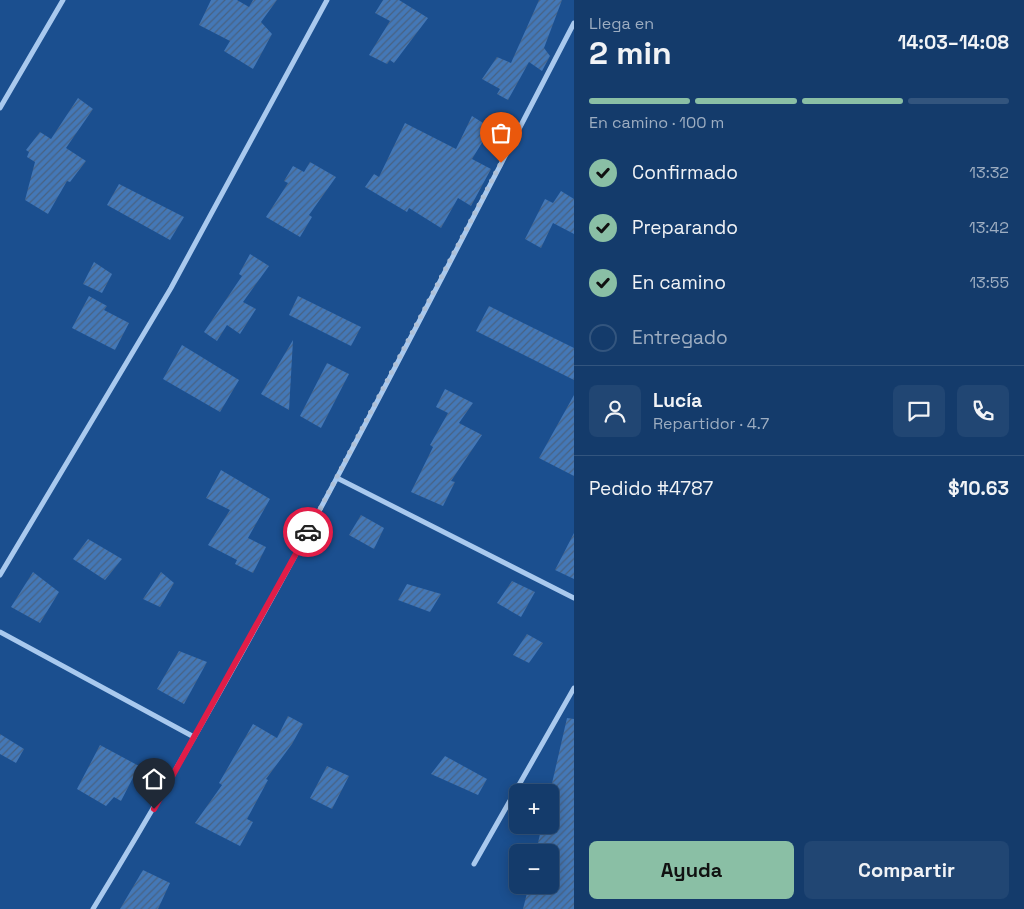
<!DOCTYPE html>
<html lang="es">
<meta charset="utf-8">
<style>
:root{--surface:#143b6b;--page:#214673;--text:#f1f3f6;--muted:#9dadc1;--line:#33557e;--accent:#8abfa5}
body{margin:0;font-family:"Space Grotesk",sans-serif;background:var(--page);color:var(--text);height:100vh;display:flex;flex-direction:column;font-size:19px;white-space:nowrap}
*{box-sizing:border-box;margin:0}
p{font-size:16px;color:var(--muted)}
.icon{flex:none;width:28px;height:28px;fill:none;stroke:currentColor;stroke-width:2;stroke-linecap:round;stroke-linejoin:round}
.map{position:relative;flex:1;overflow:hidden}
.drawer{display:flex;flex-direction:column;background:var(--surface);width:450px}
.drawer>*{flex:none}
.fabs{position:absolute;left:509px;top:784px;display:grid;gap:10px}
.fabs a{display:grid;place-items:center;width:50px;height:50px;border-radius:8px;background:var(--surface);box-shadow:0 2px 12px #0003,0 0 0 1px var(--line);font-size:25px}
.pin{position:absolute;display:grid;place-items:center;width:42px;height:42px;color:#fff;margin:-51px -21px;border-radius:50% 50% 50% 0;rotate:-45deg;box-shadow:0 0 5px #0007}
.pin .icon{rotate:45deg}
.courier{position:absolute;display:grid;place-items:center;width:50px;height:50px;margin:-25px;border:4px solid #e11d48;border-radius:50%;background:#fff;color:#222;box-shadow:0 1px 6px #0007}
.summary em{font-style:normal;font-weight:700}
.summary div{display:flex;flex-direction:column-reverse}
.summary{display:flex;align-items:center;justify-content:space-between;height:85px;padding:0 15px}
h1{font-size:32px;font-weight:700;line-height:38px}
.bar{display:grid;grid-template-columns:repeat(4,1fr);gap:8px 5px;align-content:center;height:60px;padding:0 15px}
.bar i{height:6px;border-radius:4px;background:var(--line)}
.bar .current{background:var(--accent)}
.bar p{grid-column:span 4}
.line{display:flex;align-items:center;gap:12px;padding:0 15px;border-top:1px solid var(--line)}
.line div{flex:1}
.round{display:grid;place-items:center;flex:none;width:52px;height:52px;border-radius:8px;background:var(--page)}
ol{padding:0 15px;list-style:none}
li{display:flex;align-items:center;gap:15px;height:55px}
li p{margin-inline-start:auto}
li .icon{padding:5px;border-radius:50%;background:var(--accent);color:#111;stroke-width:4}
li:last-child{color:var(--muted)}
li i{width:28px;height:28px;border:2px solid var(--line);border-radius:50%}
.cta{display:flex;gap:10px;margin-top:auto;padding:10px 15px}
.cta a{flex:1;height:58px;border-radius:8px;background:var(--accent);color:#111;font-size:20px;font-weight:700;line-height:58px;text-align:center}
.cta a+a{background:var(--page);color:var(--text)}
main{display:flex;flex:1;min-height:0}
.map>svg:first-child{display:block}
</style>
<main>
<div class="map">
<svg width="574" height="909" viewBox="0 0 574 909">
<defs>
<pattern id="building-hatch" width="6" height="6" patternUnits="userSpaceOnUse" patternTransform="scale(1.25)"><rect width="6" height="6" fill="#4478b7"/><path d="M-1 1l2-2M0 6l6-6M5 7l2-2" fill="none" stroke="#486282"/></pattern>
</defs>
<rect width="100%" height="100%" fill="#1b4f8f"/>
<!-- building -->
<g fill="url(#building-hatch)">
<path d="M 211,0 L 237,0 L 249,7 L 253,0 L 277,0 L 261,22 L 272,34 L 253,69 L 224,51 L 230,41 L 199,25 Z"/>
<path d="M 383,0 L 399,0 L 428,18 L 394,63 L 390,60 L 387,64 L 369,55 L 390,21 L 375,13 Z"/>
<path d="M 539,0 L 562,0 L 544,48 L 550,56 L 542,71 L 529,62 L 508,100 L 497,94 L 500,89 L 482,79 L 497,57 L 511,63 Z"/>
<path d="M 78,98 L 93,109 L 66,148 L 86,161 L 70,182 L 67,181 L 48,214 L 25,200 L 35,162 L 27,157 L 29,152 L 26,150 L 40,132 L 51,139 Z"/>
<path d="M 472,116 L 491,128 L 472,159 L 491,169 L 471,206 L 458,198 L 441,228 L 409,208 L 407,212 L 365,187 L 374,174 L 379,177 L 405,123 L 456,149 Z"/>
<path d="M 310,162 L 336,177 L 309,215 L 312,217 L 300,237 L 266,217 L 288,183 L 284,181 L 293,166 L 304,172 Z"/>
<path d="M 119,184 L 184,217 L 170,240 L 107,205 Z"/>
<path d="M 561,191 L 574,199 L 574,234 L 553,223 L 541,248 L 525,239 L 545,199 L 553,203 Z"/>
<path d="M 250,254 L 269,266 L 243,302 L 256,309 L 240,334 L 227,325 L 217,341 L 204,332 L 242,276 L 239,274 Z"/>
<path d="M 94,262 L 112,274 L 102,293 L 83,284 Z"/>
<path d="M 89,296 L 107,306 L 104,310 L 129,323 L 115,350 L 72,328 Z"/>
<path d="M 298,296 L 361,327 L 351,346 L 289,315 Z"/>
<path d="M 489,306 L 574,348 L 574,380 L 476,331 Z"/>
<path d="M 293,340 L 289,410 L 261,394 Z"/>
<path d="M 182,345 L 239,380 L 220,412 L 163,379 Z"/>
<path d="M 327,363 L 349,374 L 321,428 L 300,416 Z"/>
<path d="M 445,389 L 473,403 L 459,423 L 482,435 L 451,481 L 455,482 L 443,506 L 411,492 L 433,447 L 430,445 L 448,413 L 436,407 Z"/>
<path d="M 574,395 L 574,476 L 539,458 Z"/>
<path d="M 221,470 L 270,499 L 248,538 L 266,547 L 253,573 L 235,564 L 237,560 L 208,545 L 230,510 L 206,498 Z"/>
<path d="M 361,515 L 384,528 L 374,549 L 349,535 Z"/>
<path d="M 574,533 L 574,579 L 555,570 Z"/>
<path d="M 88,539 L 122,559 L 105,580 L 73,559 Z"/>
<path d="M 33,572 L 59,592 L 40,623 L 11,607 Z"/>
<path d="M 161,572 L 174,583 L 160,607 L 143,599 Z"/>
<path d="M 512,581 L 535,592 L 521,617 L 497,603 Z"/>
<path d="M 407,584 L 441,594 L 430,612 L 398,600 Z"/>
<path d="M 527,634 L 543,643 L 529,663 L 513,655 Z"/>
<path d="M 179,651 L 207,662 L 184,704 L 157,689 Z"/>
<path d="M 288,716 L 303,724 L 292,744 L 266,779 L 268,780 L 247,819 L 253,822 L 240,846 L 195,823 L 222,785 L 219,783 L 253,724 L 277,738 Z"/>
<path d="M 567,718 L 574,719 L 574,909 L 523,909 L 529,885 L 550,885 L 550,852 L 536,852 L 542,825 L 550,825 L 550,792 Z"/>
<path d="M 0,734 L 24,749 L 16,763 L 0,754 Z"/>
<path d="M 100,745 L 139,766 L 121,801 L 114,797 L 106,806 L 77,789 Z"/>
<path d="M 445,756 L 487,779 L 478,795 L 431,774 Z"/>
<path d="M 327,766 L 349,776 L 332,809 L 310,798 Z"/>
<path d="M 143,870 L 170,883 L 158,909 L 120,909 Z"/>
</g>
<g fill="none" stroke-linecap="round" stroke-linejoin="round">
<!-- minor -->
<g stroke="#a9c9ee" stroke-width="5">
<path d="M 0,108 L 63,0"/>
<path d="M 337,478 L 574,598"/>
<path d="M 0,575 L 171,288 L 327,0"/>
<path d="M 0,632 L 194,737"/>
<path d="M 474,864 L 574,688"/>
<path d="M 93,909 C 268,622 419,321 574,23"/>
</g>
</g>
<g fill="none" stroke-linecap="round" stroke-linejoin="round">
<!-- done -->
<path stroke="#afc1d8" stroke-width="5" stroke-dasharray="0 9" d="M 308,532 L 501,163"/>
<!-- route -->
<path stroke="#e11d48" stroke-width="6" d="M 154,809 L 308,532"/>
</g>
</svg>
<div class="fabs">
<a>+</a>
<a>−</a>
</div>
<div class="pin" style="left:501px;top:163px;background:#ea580c"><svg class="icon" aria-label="bag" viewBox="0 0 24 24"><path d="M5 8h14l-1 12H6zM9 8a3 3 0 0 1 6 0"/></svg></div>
<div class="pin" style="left:154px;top:809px;background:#1f2937"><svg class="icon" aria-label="home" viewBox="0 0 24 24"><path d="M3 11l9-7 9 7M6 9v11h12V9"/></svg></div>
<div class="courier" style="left:308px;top:532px"><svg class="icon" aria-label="car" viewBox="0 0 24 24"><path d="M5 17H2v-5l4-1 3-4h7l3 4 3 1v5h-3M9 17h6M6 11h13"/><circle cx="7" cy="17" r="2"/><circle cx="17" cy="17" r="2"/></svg></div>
</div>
<section class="drawer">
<div class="summary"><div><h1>2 min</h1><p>Llega en</p></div><em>14:03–14:08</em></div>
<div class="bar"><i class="current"></i><i class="current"></i><i class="current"></i><i></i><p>En camino · 100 m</p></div>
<ol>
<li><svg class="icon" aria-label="check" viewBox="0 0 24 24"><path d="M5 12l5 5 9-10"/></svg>Confirmado<p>13:32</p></li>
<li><svg class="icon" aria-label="check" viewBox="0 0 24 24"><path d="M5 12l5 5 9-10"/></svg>Preparando<p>13:42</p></li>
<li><svg class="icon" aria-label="check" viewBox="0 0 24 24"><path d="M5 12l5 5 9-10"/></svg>En camino<p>13:55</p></li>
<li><i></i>Entregado</li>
</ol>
<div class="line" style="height:90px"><a class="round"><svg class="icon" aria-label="person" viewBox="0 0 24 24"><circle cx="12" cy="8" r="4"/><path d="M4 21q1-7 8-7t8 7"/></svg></a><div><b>Lucía</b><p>Repartidor · 4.7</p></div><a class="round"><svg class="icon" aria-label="chat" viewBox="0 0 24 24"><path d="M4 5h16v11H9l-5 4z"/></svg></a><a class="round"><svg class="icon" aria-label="phone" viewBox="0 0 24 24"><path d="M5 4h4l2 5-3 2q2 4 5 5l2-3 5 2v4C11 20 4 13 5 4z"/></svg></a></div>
<div class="line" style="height:65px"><div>Pedido #4787</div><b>$10.63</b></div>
<div class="cta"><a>Ayuda</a><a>Compartir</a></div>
</section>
</main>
